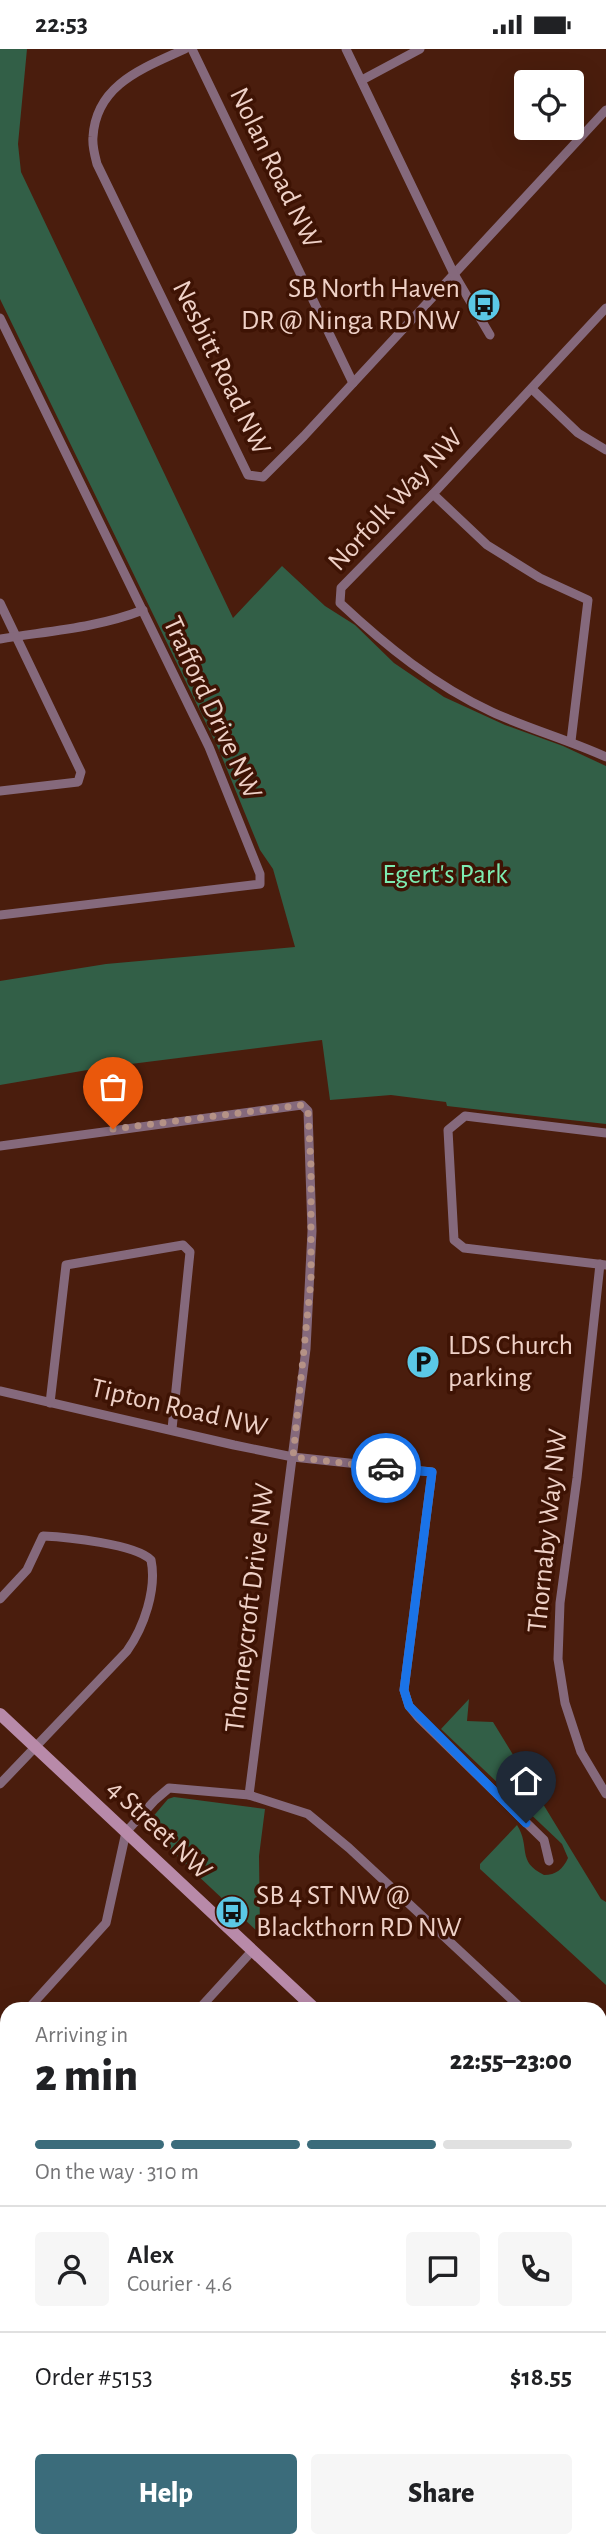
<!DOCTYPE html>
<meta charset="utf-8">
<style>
:root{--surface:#fff;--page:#f6f6f6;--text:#202124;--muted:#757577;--line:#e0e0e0;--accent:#3b6c7b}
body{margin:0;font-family:"Alegreya Sans",sans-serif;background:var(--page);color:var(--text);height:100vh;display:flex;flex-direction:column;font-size:26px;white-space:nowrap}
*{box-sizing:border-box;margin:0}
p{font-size:23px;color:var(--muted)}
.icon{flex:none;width:38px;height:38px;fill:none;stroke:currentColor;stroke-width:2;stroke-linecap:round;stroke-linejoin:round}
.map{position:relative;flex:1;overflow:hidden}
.drawer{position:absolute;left:0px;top:1953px;width:607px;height:546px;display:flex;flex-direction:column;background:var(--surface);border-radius:21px 21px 0 0;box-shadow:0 7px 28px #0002}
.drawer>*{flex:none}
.tools{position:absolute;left:514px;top:21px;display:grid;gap:14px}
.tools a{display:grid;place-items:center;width:70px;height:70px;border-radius:7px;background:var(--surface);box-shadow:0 7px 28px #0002;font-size:35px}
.pin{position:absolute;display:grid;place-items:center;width:60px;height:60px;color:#fff;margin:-72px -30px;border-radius:50% 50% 50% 0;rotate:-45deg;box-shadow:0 0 7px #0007}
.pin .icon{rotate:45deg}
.courier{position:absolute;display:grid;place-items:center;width:70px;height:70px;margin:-35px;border:5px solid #1a73e8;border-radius:50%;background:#fff;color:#222;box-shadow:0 2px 9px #0007}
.head em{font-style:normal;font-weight:800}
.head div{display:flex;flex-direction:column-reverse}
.head{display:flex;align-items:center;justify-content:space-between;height:119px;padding:0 35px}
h1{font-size:46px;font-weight:800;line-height:52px}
.bar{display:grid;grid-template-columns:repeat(4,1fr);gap:10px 7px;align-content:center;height:84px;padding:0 35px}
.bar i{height:9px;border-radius:5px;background:var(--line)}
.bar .selected{background:var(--accent)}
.bar p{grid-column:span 4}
.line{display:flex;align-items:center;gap:18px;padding:0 35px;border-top:2px solid var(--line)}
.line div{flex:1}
.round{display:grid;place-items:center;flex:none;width:74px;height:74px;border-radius:7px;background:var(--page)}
.cta{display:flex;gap:14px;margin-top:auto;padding:14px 35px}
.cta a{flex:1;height:80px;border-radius:7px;background:var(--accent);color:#fff;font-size:28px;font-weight:800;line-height:80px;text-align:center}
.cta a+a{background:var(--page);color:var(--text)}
.status{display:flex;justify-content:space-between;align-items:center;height:49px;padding:0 35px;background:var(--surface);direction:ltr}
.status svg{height:19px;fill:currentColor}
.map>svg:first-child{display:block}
</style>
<div class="status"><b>22:53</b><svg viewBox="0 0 49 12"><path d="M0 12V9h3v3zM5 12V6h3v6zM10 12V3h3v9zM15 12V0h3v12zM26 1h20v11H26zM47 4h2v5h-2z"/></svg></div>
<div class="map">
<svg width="606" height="2499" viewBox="0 0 606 2499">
<rect width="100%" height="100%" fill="#4a1d0d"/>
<!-- green -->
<g fill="#325f47">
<path d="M 0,0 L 27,0 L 18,95 L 21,123 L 233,569 L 282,517 L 325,557 L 355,576 L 394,614 L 444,648 L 505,676 L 563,697 L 606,717 L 606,1075 L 447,1057 L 446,1053 L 391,1046 L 330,1051 L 322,991 L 99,1019 L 0,1036 L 0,932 L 106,915 L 295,898 L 273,820 L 260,801 L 219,701 L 0,250 Z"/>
<path d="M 469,1650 L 467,1672 L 493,1673 L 601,1850 L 606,1853 L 606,1936 L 480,1820 L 480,1815 L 517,1776 C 531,1798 516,1812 544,1826 C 556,1826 563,1820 568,1809 L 562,1795 L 441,1680 Z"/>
<path d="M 174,1748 L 265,1760 L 259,1807 L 260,1885 L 145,1777 L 168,1750 Z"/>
<path d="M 600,2484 L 606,2490 L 606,2499 L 469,2499 L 476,2492 L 600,2492 Z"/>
</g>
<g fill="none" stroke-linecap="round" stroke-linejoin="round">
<!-- street -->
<g stroke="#85697c" stroke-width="9">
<path d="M 185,0 C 144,19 96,35 93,88 C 92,97 95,107 97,115 L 248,426 L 263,428 L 304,387 L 606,61"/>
<path d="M 192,0 L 353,334"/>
<path d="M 346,0 L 454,225 L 490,286"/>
<path d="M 362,31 L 420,0"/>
<path d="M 606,259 L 433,445 L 341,539 L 340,554 C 386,597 434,636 492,663 C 529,680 569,691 606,708"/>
<path d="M 0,269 L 209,698 L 260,825 L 260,835 L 0,866"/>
<path d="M 532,340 L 578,384 L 606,401"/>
<path d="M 433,445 L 487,496 L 540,529 L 588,551 L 571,692"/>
<path d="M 0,554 L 81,723 L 78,733 L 0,742"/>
<path d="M 0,590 C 48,582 97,579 143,561"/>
<path d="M 606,1084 L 465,1067 L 448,1081 L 454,1191 L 464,1199 L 606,1216"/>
<path d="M 0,1097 L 302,1056 L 308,1062 L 312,1182 L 306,1300 L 249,1746"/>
<path d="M 600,1215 L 577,1429 L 560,1554 L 558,1610 L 565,1654 L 581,1703 L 606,1745"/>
<path d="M 0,1342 L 234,1396 L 293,1408 L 432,1423 L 404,1641 L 409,1657 L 418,1668 L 544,1791 L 549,1812"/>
<path d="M 50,1354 L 66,1216 L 183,1196 L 190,1203 L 172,1380"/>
<path d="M 0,1550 L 27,1521 L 43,1487 C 66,1488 136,1495 151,1511 C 157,1540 144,1578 127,1602 L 0,1735"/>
<path d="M 28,1960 L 106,1874 L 126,1783 L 155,1751 L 169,1739 L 249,1746 L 308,1765 L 349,1799 L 522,1960"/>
<path d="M 199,1960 L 252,1902"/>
<path d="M 0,1990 L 7,1982"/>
<path d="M 0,2030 L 7,2034"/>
<path d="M 600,2033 L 606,2038"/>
<path d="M 600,2111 L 606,2106"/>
<path d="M 0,2173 L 7,2165"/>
<path d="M 0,2373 L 7,2366"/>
<path d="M 165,2492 L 172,2499"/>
<path d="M 242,2499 L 248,2492"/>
</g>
<!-- secondary -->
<g stroke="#b88aa9" stroke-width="12">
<path d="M 0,1665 L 315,1960"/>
<path d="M 600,2216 L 606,2221"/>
<path d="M 600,2239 L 606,2244"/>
<path d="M 600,2312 L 606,2306"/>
<path d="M 600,2337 L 606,2331"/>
<path d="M 425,2499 L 431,2492"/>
<path d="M 449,2499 L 455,2492"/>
</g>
</g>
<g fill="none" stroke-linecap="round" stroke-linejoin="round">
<!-- done -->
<path stroke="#b59286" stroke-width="7" stroke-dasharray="0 12.6" d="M 113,1080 L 302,1056 L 308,1062 L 311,1118 L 311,1231 L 293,1408 L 386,1419"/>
<!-- route -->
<path stroke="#1a73e8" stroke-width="9" d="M 386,1419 L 432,1423 L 404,1641 L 409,1657 L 526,1774"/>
</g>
<!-- icons -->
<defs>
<symbol id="bus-disc" viewBox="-11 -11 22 22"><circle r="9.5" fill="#5bc8e6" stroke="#3e1304"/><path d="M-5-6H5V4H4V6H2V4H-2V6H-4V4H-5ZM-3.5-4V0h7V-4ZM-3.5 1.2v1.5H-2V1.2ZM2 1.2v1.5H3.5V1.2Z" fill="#111"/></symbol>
<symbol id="parking-disc" viewBox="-11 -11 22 22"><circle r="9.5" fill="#5bc8e6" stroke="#3e1304"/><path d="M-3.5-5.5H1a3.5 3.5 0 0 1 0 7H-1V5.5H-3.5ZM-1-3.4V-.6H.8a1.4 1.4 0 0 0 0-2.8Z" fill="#111"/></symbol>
</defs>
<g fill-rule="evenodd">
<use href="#bus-disc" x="465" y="237" width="38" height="38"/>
<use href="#parking-disc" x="404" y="1294" width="38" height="38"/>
<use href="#bus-disc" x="213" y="1844" width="38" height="38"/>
</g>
<g text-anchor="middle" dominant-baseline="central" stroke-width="7" stroke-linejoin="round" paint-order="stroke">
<!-- street labels -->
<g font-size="28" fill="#efd1c7" stroke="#3e1304">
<text transform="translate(275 119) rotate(64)">Nolan Road NW</text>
<text transform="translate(221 319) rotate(64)">Nesbitt Road NW</text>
<text transform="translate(396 451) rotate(-47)">Norfolk Way NW</text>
<text transform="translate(212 659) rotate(65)">Trafford Drive NW</text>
<text transform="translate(179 1359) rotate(13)">Tipton Road NW</text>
<text transform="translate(548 1482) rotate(-84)">Thornaby Way NW</text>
<text transform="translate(250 1559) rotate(-83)">Thorneycroft Drive NW</text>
<text transform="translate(159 1781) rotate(43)">4 Street NW</text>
</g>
<!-- poi labels -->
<g font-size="28" fill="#efd1c7" stroke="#3e1304" text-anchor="start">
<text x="460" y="240" text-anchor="end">SB North Haven<tspan x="460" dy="32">DR @ Ninga RD NW</tspan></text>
<text x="448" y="1297">LDS Church<tspan x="448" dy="32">parking</tspan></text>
<text x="256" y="1847">SB 4 ST NW @<tspan x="256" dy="32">Blackthorn RD NW</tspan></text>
</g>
<!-- park labels -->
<g font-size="28" fill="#7decb2" stroke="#3e1304">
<text x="445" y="826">Egert's Park</text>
</g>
</g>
</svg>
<div class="tools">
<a><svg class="icon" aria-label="locate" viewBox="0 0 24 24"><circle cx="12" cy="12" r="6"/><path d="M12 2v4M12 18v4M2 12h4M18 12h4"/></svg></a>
</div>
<div class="pin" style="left:113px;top:1080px;background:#ea580c"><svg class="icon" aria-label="bag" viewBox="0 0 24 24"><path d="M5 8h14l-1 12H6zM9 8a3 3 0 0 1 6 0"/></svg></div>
<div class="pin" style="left:526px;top:1774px;background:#1f2937"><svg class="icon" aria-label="home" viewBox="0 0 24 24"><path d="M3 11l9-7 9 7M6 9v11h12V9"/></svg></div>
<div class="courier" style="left:386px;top:1419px"><svg class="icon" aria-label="car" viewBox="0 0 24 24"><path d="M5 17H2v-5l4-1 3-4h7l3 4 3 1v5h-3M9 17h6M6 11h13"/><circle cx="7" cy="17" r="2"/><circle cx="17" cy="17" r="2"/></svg></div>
<section class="drawer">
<div class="head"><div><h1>2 min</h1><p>Arriving in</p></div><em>22:55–23:00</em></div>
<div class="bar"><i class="selected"></i><i class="selected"></i><i class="selected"></i><i></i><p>On the way · 310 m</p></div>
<div class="line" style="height:126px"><a class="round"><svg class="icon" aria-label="person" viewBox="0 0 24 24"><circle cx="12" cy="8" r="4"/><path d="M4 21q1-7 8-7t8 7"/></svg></a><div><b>Alex</b><p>Courier · 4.6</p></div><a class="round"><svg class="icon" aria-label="chat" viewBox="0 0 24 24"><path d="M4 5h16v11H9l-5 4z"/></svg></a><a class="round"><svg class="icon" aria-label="phone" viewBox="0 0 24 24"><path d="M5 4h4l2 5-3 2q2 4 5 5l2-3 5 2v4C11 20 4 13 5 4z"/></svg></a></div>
<div class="line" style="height:91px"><div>Order #5153</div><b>$18.55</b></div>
<div class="cta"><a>Help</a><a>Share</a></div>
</section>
</div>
